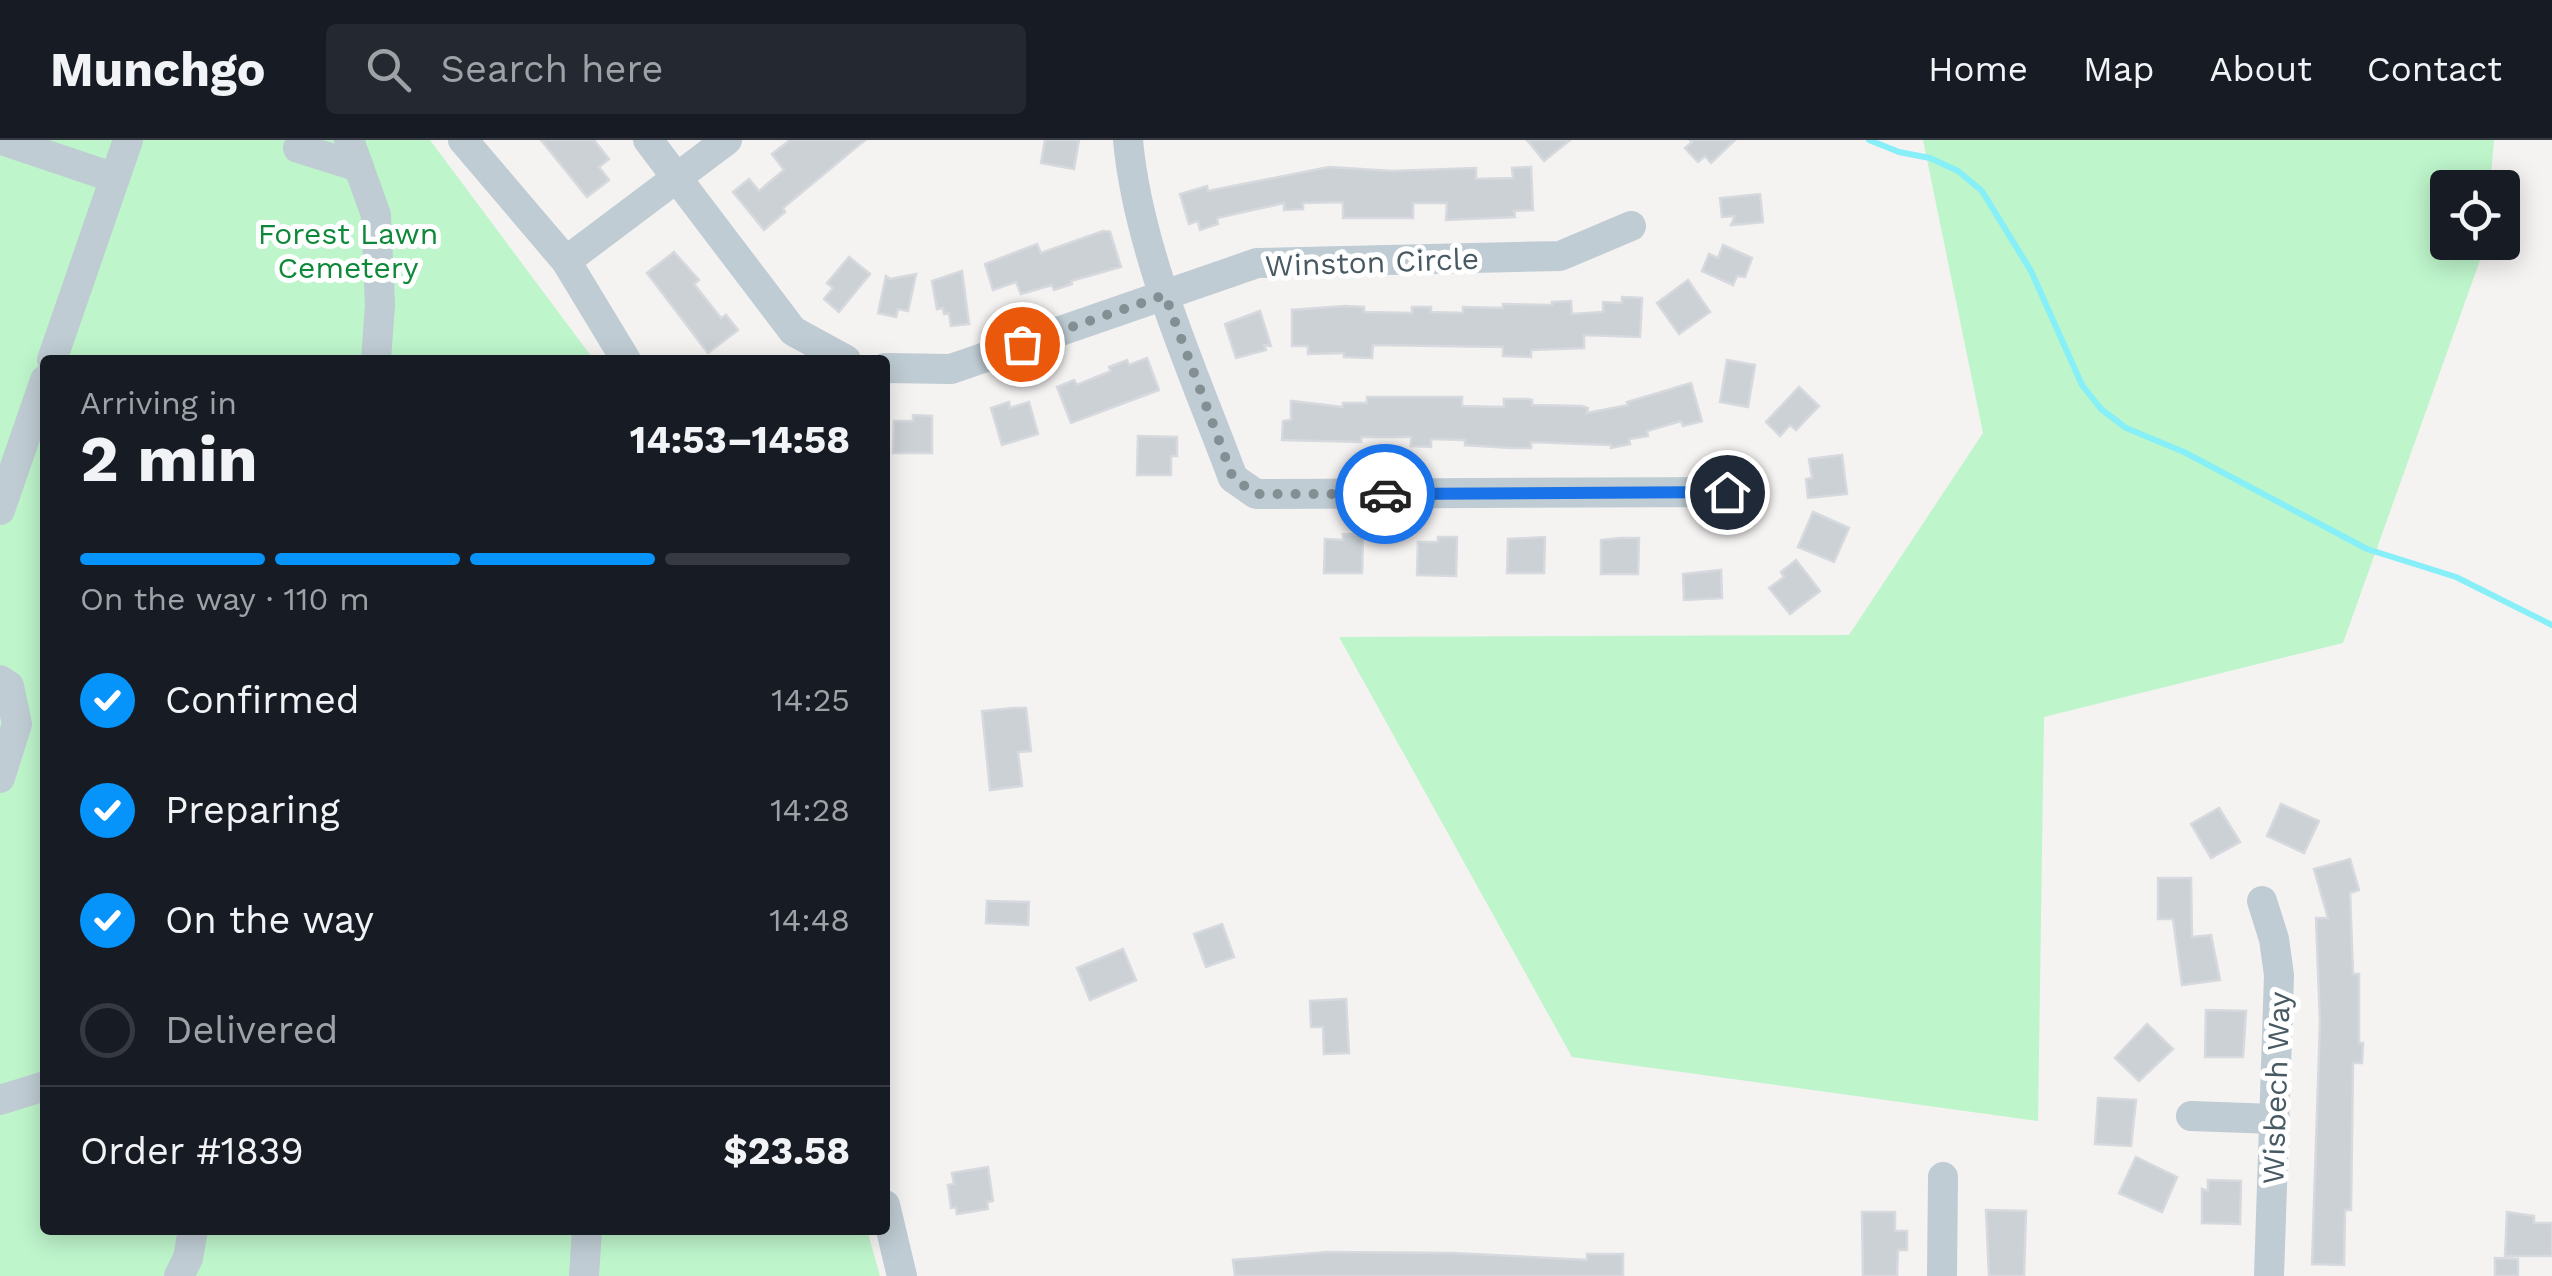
<!DOCTYPE html>
<meta charset="utf-8">
<style>
:root{--surface:#171b24;--page:#242831;--text:#f1f3f6;--muted:#9ea1a6;--line:#363941;--accent:#0694fb}
body{margin:0;font-family:"Work Sans",sans-serif;background:var(--page);color:var(--text);height:100vh;display:flex;flex-direction:column;font-size:38px;white-space:nowrap}
*{box-sizing:border-box;margin:0}
p{font-size:32px;color:var(--muted)}
.icon{flex:none;width:55px;height:55px;fill:none;stroke:currentColor;stroke-width:2;stroke-linecap:round;stroke-linejoin:round}
.map{position:relative;flex:1;overflow:hidden}
.sheet{position:absolute;left:40px;top:215px;width:850px;height:880px;display:flex;flex-direction:column;background:var(--surface);border-radius:10px;box-shadow:0 5px 25px #0003}
.sheet>*{flex:none}
.tools{position:absolute;left:2430px;top:30px;display:grid;gap:20px}
.tools a{display:grid;place-items:center;width:90px;height:90px;border-radius:10px;background:var(--surface);box-shadow:0 5px 25px #0003;font-size:50px}
.pin{position:absolute;display:grid;place-items:center;width:85px;height:85px;color:#fff;margin:-42px;border:5px solid #fff;border-radius:50%;box-shadow:0 2px 10px #0007}
.courier{position:absolute;display:grid;place-items:center;width:100px;height:100px;margin:-50px;border:8px solid #1a73e8;border-radius:50%;background:#fff;color:#222;box-shadow:0 2px 12px #0007}
.head em{font-style:normal;font-weight:700}
.head div{display:flex;flex-direction:column-reverse}
.head{display:flex;align-items:center;justify-content:space-between;height:170px;padding:0 40px}
h1{font-size:65px;font-weight:700;line-height:75px}
.bar{display:grid;grid-template-columns:repeat(4,1fr);gap:15px 10px;align-content:center;height:120px;padding:0 40px}
.bar i{height:12px;border-radius:8px;background:var(--line)}
.bar .selected{background:var(--accent)}
.bar p{grid-column:span 4}
.line{display:flex;align-items:center;gap:25px;padding:0 40px;border-top:2px solid var(--line)}
.line div{flex:1}
ol{padding:0 40px;list-style:none}
li{display:flex;align-items:center;gap:30px;height:110px}
li p{margin-inline-start:auto}
li .icon{padding:10px;border-radius:50%;background:var(--accent);color:#fff;stroke-width:4}
li:last-child{color:var(--muted)}
li i{width:55px;height:55px;border:5px solid var(--line);border-radius:50%}
header{display:flex;align-items:center;gap:60px;box-sizing:border-box;height:140px;padding:0 50px;background:var(--surface);border-bottom:2px solid var(--line)}
header strong{font-size:48px}
nav{display:flex;gap:55px;margin-inline-start:auto;font-size:35px}
.search{width:700px;height:90px;background:var(--page);display:flex;align-items:center;gap:25px;box-sizing:border-box;padding:0 35px;border-radius:10px;color:var(--muted);font-size:38px}
.map>svg:first-child{display:block}
</style>
<header>
<strong>Munchgo</strong>
<div class="search"><svg class="icon" aria-label="search" viewBox="0 0 24 24"><circle cx="10" cy="10" r="6"/><path d="M15 15l6 6"/></svg>Search here</div>
<nav><a>Home</a><a>Map</a><a>About</a><a>Contact</a></nav>
</header>
<div class="map">
<svg width="2552" height="1136" viewBox="0 0 2552 1136">
<rect width="100%" height="100%" fill="#f5f2f2"/>
<!-- green -->
<g fill="#bef5cb">
<path d="M 0,0 L 430,0 L 594,220 L 45,220 L 45,1090 L 867,1090 L 880,1136 L 0,1136 Z"/>
<path d="M 1923,0 L 2494,0 L 2490,47 L 2448,48 L 2448,102 L 2485,103 L 2484,109 L 2343,503 L 2044,577 L 2038,981 L 1572,917 L 1339,497 L 1849,495 L 1983,293 Z"/>
</g>
<g fill="none" stroke-linecap="round" stroke-linejoin="round">
<!-- stream -->
<path stroke="#86eff7" stroke-width="6" d="M 1869,0 L 1899,12 L 1930,18 L 1958,31 L 1982,51 L 2031,131 L 2082,245 L 2101,269 L 2126,288 L 2184,312 L 2367,409 L 2456,437 L 2552,485"/>
</g>
<!-- building -->
<g fill="#cbd1d5" stroke="#d6d9de" stroke-width="2.5">
<path d="M 541,0 L 594,0 L 609,19 L 599,27 L 609,40 L 587,57 Z"/>
<path d="M 790,0 L 865,0 L 783,68 L 785,72 L 764,90 L 733,52 L 749,39 L 759,51 L 784,30 L 772,14 Z"/>
<path d="M 1045,0 L 1079,0 L 1074,29 L 1041,23 Z"/>
<path d="M 1527,0 L 1570,0 L 1544,21 Z"/>
<path d="M 1690,0 L 1735,0 L 1711,23 L 1705,16 L 1698,22 L 1685,8 L 1692,2 Z"/>
<path d="M 1329,27 L 1392,31 L 1476,28 L 1476,39 L 1513,38 L 1512,28 L 1531,27 L 1533,70 L 1514,71 L 1515,77 L 1446,80 L 1447,63 L 1413,63 L 1413,78 L 1343,78 L 1343,62 L 1303,63 L 1303,69 L 1284,70 L 1284,63 L 1217,78 L 1218,84 L 1200,90 L 1198,81 L 1189,84 L 1180,54 L 1207,46 L 1208,51 Z"/>
<path d="M 1760,54 L 1763,82 L 1731,85 L 1735,76 L 1722,77 L 1720,58 Z"/>
<path d="M 1103,91 L 1110,92 L 1121,127 L 1071,141 L 1072,144 L 1054,150 L 1052,145 L 1021,154 L 1016,142 L 993,150 L 985,124 L 1037,104 L 1041,113 Z"/>
<path d="M 1723,105 L 1752,118 L 1745,137 L 1737,136 L 1733,145 L 1702,131 L 1709,114 L 1718,118 Z"/>
<path d="M 674,112 L 699,140 L 694,144 L 721,178 L 726,175 L 738,190 L 708,213 L 647,133 Z"/>
<path d="M 849,117 L 870,134 L 839,172 L 824,159 L 833,148 L 827,143 Z"/>
<path d="M 962,131 L 969,184 L 951,186 L 949,173 L 944,174 L 943,168 L 937,169 L 932,141 Z"/>
<path d="M 916,134 L 908,171 L 898,169 L 896,177 L 878,173 L 886,136 L 890,139 Z"/>
<path d="M 1688,140 L 1710,172 L 1679,194 L 1657,163 Z"/>
<path d="M 1622,157 L 1642,158 L 1640,197 L 1584,195 L 1584,208 L 1531,210 L 1531,217 L 1503,216 L 1503,207 L 1373,205 L 1372,218 L 1344,217 L 1344,213 L 1308,214 L 1308,206 L 1292,206 L 1292,170 L 1345,166 L 1364,167 L 1364,172 L 1412,173 L 1412,167 L 1431,167 L 1431,172 L 1463,173 L 1463,167 L 1503,168 L 1503,164 L 1552,165 L 1552,162 L 1571,161 L 1572,174 L 1603,172 L 1603,162 L 1622,163 Z"/>
<path d="M 1260,171 L 1271,206 L 1264,205 L 1266,210 L 1236,218 L 1225,184 Z"/>
<path d="M 1147,218 L 1159,250 L 1071,283 L 1057,247 L 1074,240 L 1077,245 L 1111,231 L 1109,227 L 1127,220 L 1129,225 Z"/>
<path d="M 1727,220 L 1755,225 L 1748,267 L 1720,262 Z"/>
<path d="M 1691,243 L 1702,281 L 1683,286 L 1681,281 L 1647,291 L 1648,296 L 1629,299 L 1630,304 L 1611,308 L 1611,305 L 1531,302 L 1531,308 L 1511,308 L 1465,305 L 1465,300 L 1431,299 L 1431,307 L 1411,306 L 1411,297 L 1361,297 L 1361,302 L 1282,300 L 1283,281 L 1291,280 L 1291,261 L 1343,267 L 1343,263 L 1367,263 L 1367,257 L 1462,257 L 1462,266 L 1504,267 L 1504,259 L 1528,259 L 1532,260 L 1532,265 L 1582,266 L 1588,268 L 1587,273 L 1628,265 L 1627,262 Z"/>
<path d="M 1799,247 L 1819,266 L 1796,290 L 1790,285 L 1780,296 L 1766,282 Z"/>
<path d="M 1009,262 L 1010,268 L 1029,262 L 1038,294 L 1002,305 L 991,268 Z"/>
<path d="M 913,275 L 932,276 L 932,313 L 893,313 L 894,281 L 913,281 Z"/>
<path d="M 1138,296 L 1177,297 L 1177,316 L 1171,316 L 1171,335 L 1137,335 Z"/>
<path d="M 1842,315 L 1847,354 L 1808,358 L 1806,339 L 1812,338 L 1809,319 Z"/>
<path d="M 1813,372 L 1849,388 L 1834,422 L 1798,407 Z"/>
<path d="M 1343,394 L 1363,395 L 1362,433 L 1324,433 L 1325,399 L 1343,400 Z"/>
<path d="M 1438,397 L 1457,397 L 1456,436 L 1417,435 L 1418,402 L 1438,402 Z"/>
<path d="M 1545,397 L 1544,433 L 1507,433 L 1508,399 Z"/>
<path d="M 1619,398 L 1639,398 L 1638,434 L 1601,434 L 1601,400 Z"/>
<path d="M 1796,420 L 1820,451 L 1790,474 L 1769,448 L 1784,437 L 1781,432 Z"/>
<path d="M 1721,430 L 1722,458 L 1684,460 L 1683,434 Z"/>
<path d="M 1013,568 L 1026,568 L 1031,611 L 1018,612 L 1022,646 L 990,650 L 982,571 Z"/>
<path d="M 2281,664 L 2319,681 L 2304,713 L 2267,696 Z"/>
<path d="M 2219,668 L 2240,702 L 2211,718 L 2191,684 Z"/>
<path d="M 2350,719 L 2359,750 L 2350,753 L 2353,834 L 2359,834 L 2359,903 L 2363,903 L 2362,923 L 2353,923 L 2351,1070 L 2345,1070 L 2344,1125 L 2312,1124 L 2320,882 L 2316,778 L 2328,778 L 2314,729 Z"/>
<path d="M 2158,738 L 2191,738 L 2192,797 L 2211,795 L 2220,840 L 2182,845 L 2173,779 L 2158,779 Z"/>
<path d="M 987,761 L 1029,762 L 1028,785 L 986,783 Z"/>
<path d="M 1222,784 L 1234,817 L 1206,827 L 1194,794 Z"/>
<path d="M 1123,809 L 1136,840 L 1090,860 L 1077,828 Z"/>
<path d="M 1346,859 L 1349,913 L 1324,914 L 1323,887 L 1311,887 L 1310,861 Z"/>
<path d="M 2206,870 L 2246,871 L 2243,917 L 2205,917 Z"/>
<path d="M 2147,884 L 2173,909 L 2139,941 L 2115,918 Z"/>
<path d="M 2098,958 L 2136,960 L 2131,1006 L 2095,1004 Z"/>
<path d="M 2136,1017 L 2177,1037 L 2162,1072 L 2119,1053 Z"/>
<path d="M 988,1027 L 993,1061 L 987,1062 L 988,1069 L 957,1074 L 956,1067 L 951,1068 L 948,1045 L 954,1044 L 952,1033 Z"/>
<path d="M 2208,1040 L 2241,1041 L 2240,1084 L 2202,1083 L 2202,1049 L 2208,1051 Z"/>
<path d="M 1986,1070 L 2026,1071 L 2024,1136 L 1989,1136 Z"/>
<path d="M 1862,1072 L 1895,1072 L 1895,1091 L 1907,1091 L 1907,1110 L 1898,1110 L 1897,1136 L 1863,1136 Z"/>
<path d="M 2507,1072 L 2534,1076 L 2534,1083 L 2552,1083 L 2552,1116 L 2505,1116 Z"/>
<path d="M 1327,1112 L 1453,1113 L 1587,1120 L 1587,1114 L 1623,1114 L 1623,1136 L 1235,1136 L 1233,1120 Z"/>
<path d="M 2495,1118 L 2518,1119 L 2518,1136 L 2495,1136 Z"/>
</g>
<g fill="none" stroke-linecap="round" stroke-linejoin="round">
<!-- minor -->
<g stroke="#bfccd3" stroke-width="30">
<path d="M 2,0 L 115,38"/>
<path d="M 349,0 L 376,75 L 380,165 L 376,220"/>
<path d="M 463,0 L 566,121 L 626,220"/>
<path d="M 648,0 L 793,191 L 846,220"/>
<path d="M 1128,0 C 1138,112 1194,233 1233,338 L 1256,354 L 1727,352"/>
<path d="M 298,8 L 359,27"/>
<path d="M 566,121 L 727,0"/>
<path d="M 52,220 L 128,0"/>
<path d="M 885,228 L 951,229 L 1257,123 L 1560,116 L 1631,86"/>
<path d="M 0,370 L 45,240"/>
<path d="M 0,540 L 9,546 L 17,584 L 0,638"/>
<path d="M 2262,761 L 2274,799 L 2279,835 L 2269,1136"/>
<path d="M 0,960 L 45,946"/>
<path d="M 2191,976 L 2275,979"/>
<path d="M 885,1065 L 902,1136"/>
<path d="M 179,1136 L 188,1118 L 193,1090"/>
<path d="M 584,1136 L 587,1090"/>
<path d="M 1942,1136 L 1943,1037"/>
</g>
</g>
<g fill="none" stroke-linecap="round" stroke-linejoin="round">
<!-- done -->
<path stroke="#848f94" stroke-width="10" stroke-dasharray="0 18" d="M 1022,204 L 1165,155 L 1233,338 L 1256,354 L 1385,354"/>
<!-- route -->
<path stroke="#1a73e8" stroke-width="12" d="M 1385,354 L 1727,352"/>
</g>
<g text-anchor="middle" dominant-baseline="central" stroke-width="10" stroke-linejoin="round" paint-order="stroke">
<!-- park labels -->
<g font-size="30" fill="#0d8939" stroke="#fff">
<text x="348" y="93">Forest Lawn<tspan x="348" dy="34">Cemetery</tspan></text>
</g>
<!-- street labels -->
<g font-size="30" fill="#475962" stroke="#fff">
<text transform="translate(1372 122) rotate(-2)">Winston Circle</text>
<text transform="translate(2276 948) rotate(-88)">Wisbech Way</text>
</g>
</g>
</svg>
<div class="tools">
<a><svg class="icon" aria-label="locate" viewBox="0 0 24 24"><circle cx="12" cy="12" r="6"/><path d="M12 2v4M12 18v4M2 12h4M18 12h4"/></svg></a>
</div>
<div class="pin" style="left:1022px;top:204px;background:#ea580c"><svg class="icon" aria-label="bag" viewBox="0 0 24 24"><path d="M5 8h14l-1 12H6zM9 8a3 3 0 0 1 6 0"/></svg></div>
<div class="pin" style="left:1727px;top:352px;background:#1f2937"><svg class="icon" aria-label="home" viewBox="0 0 24 24"><path d="M3 11l9-7 9 7M6 9v11h12V9"/></svg></div>
<div class="courier" style="left:1385px;top:354px"><svg class="icon" aria-label="car" viewBox="0 0 24 24"><path d="M5 17H2v-5l4-1 3-4h7l3 4 3 1v5h-3M9 17h6M6 11h13"/><circle cx="7" cy="17" r="2"/><circle cx="17" cy="17" r="2"/></svg></div>
<section class="sheet">
<div class="head"><div><h1>2 min</h1><p>Arriving in</p></div><em>14:53–14:58</em></div>
<div class="bar"><i class="selected"></i><i class="selected"></i><i class="selected"></i><i></i><p>On the way · 110 m</p></div>
<ol>
<li><svg class="icon" aria-label="check" viewBox="0 0 24 24"><path d="M5 12l5 5 9-10"/></svg>Confirmed<p>14:25</p></li>
<li><svg class="icon" aria-label="check" viewBox="0 0 24 24"><path d="M5 12l5 5 9-10"/></svg>Preparing<p>14:28</p></li>
<li><svg class="icon" aria-label="check" viewBox="0 0 24 24"><path d="M5 12l5 5 9-10"/></svg>On the way<p>14:48</p></li>
<li><i></i>Delivered</li>
</ol>
<div class="line" style="height:130px"><div>Order #1839</div><b>$23.58</b></div>
</section>
</div>
